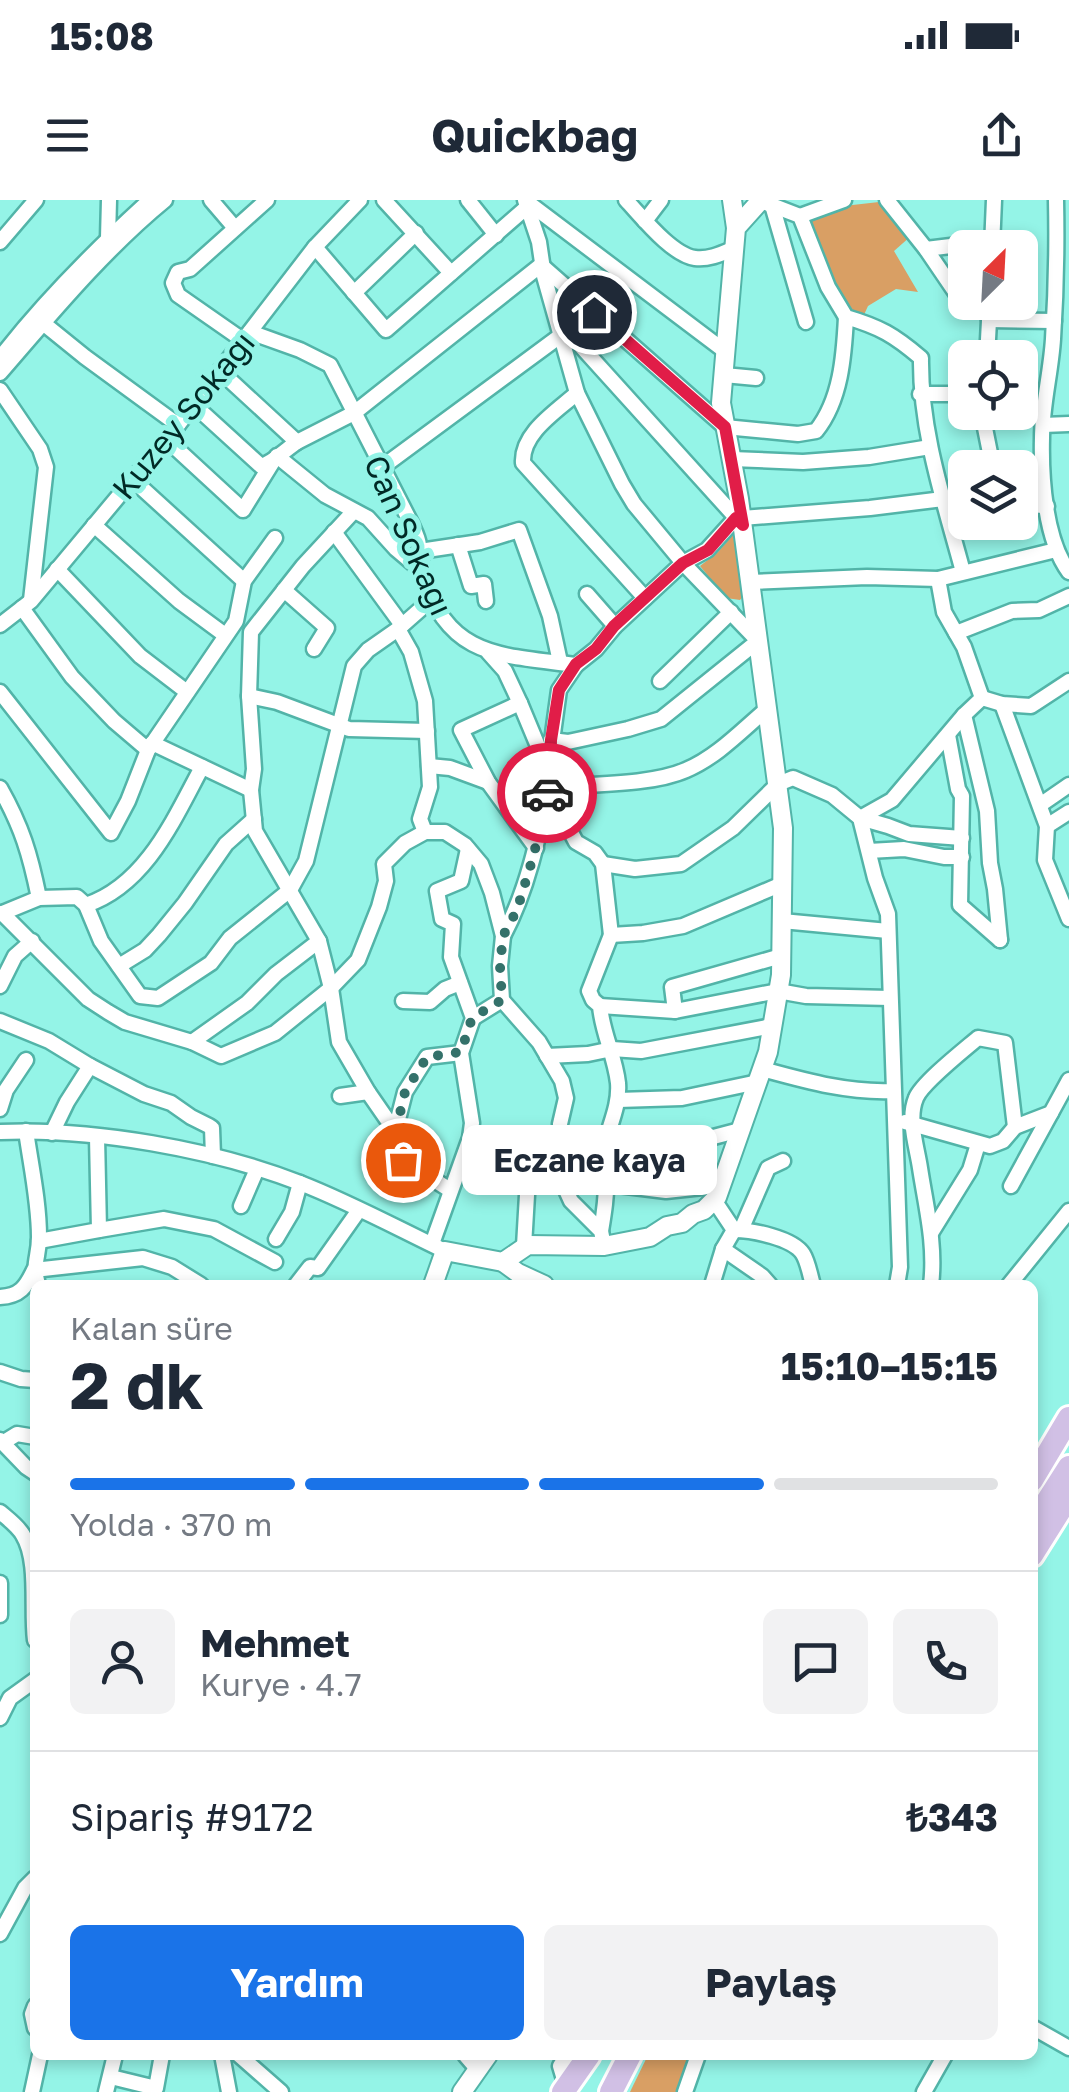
<!DOCTYPE html>
<html lang="tr">
<meta charset="utf-8">
<style>
:root{--surface:#fff;--page:#f2f2f3;--text:#1f2937;--muted:#747a83;--line:#e0e1e3;--accent:#1a73e8}
body{margin:0;font-family:"Golos Text",sans-serif;background:var(--page);color:var(--text);height:100vh;display:flex;flex-direction:column;font-size:38px;white-space:nowrap}
*{box-sizing:border-box;margin:0}
p{font-size:32px;color:var(--muted)}
.icon{flex:none;width:55px;height:55px;fill:none;stroke:currentColor;stroke-width:2;stroke-linecap:round;stroke-linejoin:round}
.map{position:relative;flex:1;overflow:hidden}
.drawer{position:absolute;left:30px;top:1080px;width:1008px;height:780px;display:flex;flex-direction:column;background:var(--surface);border-radius:15px;box-shadow:0 5px 15px #0003}
.drawer>*{flex:none}
.needle{width:65px;rotate:24deg}
.tools{position:absolute;left:948px;top:30px;display:grid;gap:20px}
.tools a{display:grid;place-items:center;width:90px;height:90px;border-radius:15px;background:var(--surface);box-shadow:0 5px 15px #0003;font-size:50px}
.pin{position:absolute;display:grid;place-items:center;width:85px;height:85px;color:#fff;margin:-42px;border:5px solid #fff;border-radius:50%;box-shadow:0 2px 10px #0007}
.courier{position:absolute;display:grid;place-items:center;width:100px;height:100px;margin:-50px;border:8px solid #e11d48;border-radius:50%;background:#fff;color:#222;box-shadow:0 2px 12px #0007}
.bubble{position:absolute;height:70px;border-radius:15px;background:var(--surface);box-shadow:0 5px 15px #0003;font-size:32px;font-weight:700;line-height:70px;text-align:center}
.headline em{font-style:normal;font-weight:700}
.headline div{display:flex;flex-direction:column-reverse}
.headline{display:flex;align-items:center;justify-content:space-between;height:170px;padding:0 40px}
h1{font-size:65px;font-weight:700;line-height:75px}
.bar{display:grid;grid-template-columns:repeat(4,1fr);gap:15px 10px;align-content:center;height:120px;padding:0 40px}
.bar i{height:12px;border-radius:8px;background:var(--line)}
.bar .current{background:var(--accent)}
.bar p{grid-column:span 4}
.line{display:flex;align-items:center;gap:25px;padding:0 40px;border-top:2px solid var(--line)}
.line div{flex:1}
.round{display:grid;place-items:center;flex:none;width:105px;height:105px;border-radius:15px;background:var(--page)}
.primary-button{display:flex;gap:20px;margin-top:auto;padding:20px 40px}
.primary-button a{flex:1;height:115px;border-radius:15px;background:var(--accent);color:#fff;font-size:40px;font-weight:700;line-height:115px;text-align:center}
.primary-button a+a{background:var(--page);color:var(--text)}
.status{display:flex;justify-content:space-between;align-items:center;height:70px;padding:0 50px;background:var(--surface);direction:ltr}
.status svg{height:28px;fill:currentColor}
header{display:flex;justify-content:space-between;align-items:center;height:130px;padding:0 40px;background:var(--surface);font-size:45px;font-weight:700}
.map>svg:first-child{display:block}
</style>
<div class="status"><b>15:08</b><svg viewBox="0 0 49 12"><path d="M0 12V9h3v3zM5 12V6h3v6zM10 12V3h3v9zM15 12V0h3v12zM26 1h20v11H26zM47 4h2v5h-2z"/></svg></div>
<header><svg class="icon" aria-label="menu" viewBox="0 0 24 24"><path d="M4 6h16M4 12h16M4 18h16"/></svg>Quickbag<svg class="icon" aria-label="share" viewBox="0 0 24 24"><path d="M12 15V3M7 8l5-5 5 5M5 13v7h14v-7"/></svg></header>
<div class="map">
<svg width="1069" height="1892" viewBox="0 0 1069 1892">
<rect width="100%" height="100%" fill="#94f4e7"/>
<!-- park -->
<g fill="#d99f64">
<path d="M 879,2 L 911,36 L 894,51 L 918,92 L 896,89 L 868,106 L 863,117 C 830,98 822,56 810,22 L 835,7 Z"/>
<path d="M 733,335 L 744,395 L 740,400 L 726,398 L 700,366 L 718,352 Z"/>
<path d="M 648,1855 L 692,1855 L 679,1892 L 630,1892 Z"/>
</g>
<g fill="none" stroke-linecap="round" stroke-linejoin="round">
<defs>
<g id="minor">
<path d="M 211,0 L 235,28"/>
<path d="M 384,0 L 451,73"/>
<path d="M 468,0 L 496,35"/>
<path d="M 525,0 L 539,42 L 544,76 L 577,193 L 622,284 L 634,304 L 683,363 L 758,441 L 661,519 L 628,529 L 568,542 L 551,540"/>
<path d="M 626,0 C 642,17 672,55 695,58 C 709,60 723,53 735,48"/>
<path d="M 887,0 L 926,49 L 958,96 L 965,97"/>
<path d="M 1056,0 C 1057,46 1056,92 1053,139 C 1051,172 1042,205 1042,238 C 1041,278 1045,340 1069,372"/>
<path d="M 526,1 L 726,152"/>
<path d="M 761,1 L 800,16 L 828,87 L 846,117 C 880,127 894,135 921,158 C 920,231 944,301 963,372"/>
<path d="M 772,5 L 806,122"/>
<path d="M 800,16 L 844,0"/>
<path d="M 645,21 L 661,0"/>
<path d="M 108,38 L 109,0"/>
<path d="M 0,42 L 36,0"/>
<path d="M 315,47 L 386,130 L 527,7"/>
<path d="M 992,47 L 994,0"/>
<path d="M 926,49 L 992,41"/>
<path d="M 354,93 L 416,33"/>
<path d="M 989,120 L 1054,121"/>
<path d="M 43,123 L 85,157 L 178,225"/>
<path d="M 560,123 L 740,322"/>
<path d="M 250,132 L 300,150 L 330,165 L 411,323 C 414,330 418,337 419,345 C 422,355 420,365 423,375 C 448,459 502,455 576,465 L 596,449 L 615,426 L 683,363 L 707,350 L 736,318"/>
<path d="M 244,141 L 178,95 L 173,83 L 178,72 L 190,69 L 267,0"/>
<path d="M 0,158 C 45,100 96,49 150,0"/>
<path d="M 987,158 L 990,102"/>
<path d="M 0,173 C 52,113 104,50 165,0"/>
<path d="M 724,175 L 756,178"/>
<path d="M 0,190 L 40,249 L 46,267 L 31,400"/>
<path d="M 577,193 C 557,211 521,233 523,263 L 645,398"/>
<path d="M 920,194 L 965,194"/>
<path d="M 194,205 L 261,266 C 274,262 285,250 297,242 L 220,171"/>
<path d="M 985,212 L 984,223 L 993,268"/>
<path d="M 1043,225 L 1069,224"/>
<path d="M 166,239 L 243,310 L 272,263"/>
<path d="M 297,242 L 354,213 L 541,65 L 725,227 L 798,234 L 816,231 C 841,200 844,156 846,117"/>
<path d="M 277,256 L 325,295 L 368,318 L 396,349 L 422,371"/>
<path d="M 732,259 L 803,262 L 869,257 L 930,247"/>
<path d="M 381,268 L 560,136"/>
<path d="M 132,279 L 244,381"/>
<path d="M 1020,305 L 1047,306"/>
<path d="M 354,311 L 303,366 L 251,432 L 249,496 L 254,569 L 251,590 L 255,631 L 319,741 L 331,788 L 339,842 L 368,892 L 395,931 L 393,947 L 403,960 L 450,990"/>
<path d="M 742,318 L 870,308 L 943,299"/>
<path d="M 94,325 L 179,401 L 225,435"/>
<path d="M 334,332 L 402,425"/>
<path d="M 458,345 L 471,386 L 484,384 L 486,401"/>
<path d="M 420,351 L 480,342 L 519,330 L 550,416 L 560,462"/>
<path d="M 57,369 L 140,456 L 187,492"/>
<path d="M 938,379 L 944,412 L 964,447 L 982,498"/>
<path d="M 750,382 L 867,377 L 938,379 L 1056,350"/>
<path d="M 284,390 L 327,428 L 314,449"/>
<path d="M 587,394 L 615,426"/>
<path d="M 22,408 L 72,477 L 114,521 L 148,550"/>
<path d="M 0,425 L 31,401 L 178,225 L 315,47 L 360,0"/>
<path d="M 398,429 L 411,452 L 425,501 L 430,587 L 420,619 L 425,632"/>
<path d="M 956,433 L 1012,411 L 1039,410 L 1069,396"/>
<path d="M 488,452 L 505,471 L 520,503 L 550,575 L 567,625 L 576,642 L 595,653 L 603,664 L 611,735"/>
<path d="M 660,481 L 731,412"/>
<path d="M 0,492 L 111,633 L 128,601 L 148,550 L 236,421 L 244,381 L 275,338"/>
<path d="M 249,496 L 277,502 L 349,529 L 427,531"/>
<path d="M 982,498 L 1002,504 L 1031,506 L 1069,481"/>
<path d="M 520,503 L 461,530 L 488,582 L 536,648"/>
<path d="M 1002,504 L 1047,626 L 1045,660 L 1069,719"/>
<path d="M 964,515 L 987,611 L 990,663 L 995,689 L 1000,740"/>
<path d="M 948,535 L 958,589 L 962,596 L 960,705 L 1000,740"/>
<path d="M 152,543 L 251,590"/>
<path d="M 551,548 L 559,490 L 576,465"/>
<path d="M 429,566 L 450,568 L 488,582"/>
<path d="M 554,587 C 592,584 652,585 686,570 C 717,557 742,530 767,509"/>
<path d="M 0,588 C 22,627 30,654 39,698"/>
<path d="M 1040,605 L 1069,585"/>
<path d="M 860,618 L 892,600 L 964,515 L 982,498"/>
<path d="M 860,618 L 888,626 L 909,634 L 962,638"/>
<path d="M 1047,626 L 1069,612"/>
<path d="M 869,651 L 904,649 L 944,657 L 962,657"/>
<path d="M 603,664 L 635,669 L 681,664 L 733,628 L 778,584 L 793,578 L 832,595 L 860,618 L 875,678 L 888,714 L 900,1067 L 897,1085"/>
<path d="M 86,705 C 146,685 174,619 202,567"/>
<path d="M 2,713 L 88,799 L 108,812 L 125,822 L 192,842 L 221,856 L 275,833 L 331,788 L 358,760 L 379,707 L 386,681 L 384,664 L 405,643 L 425,632 L 445,632 L 465,645 L 481,664 L 492,693 L 503,736 L 500,766 L 502,800 L 539,842 L 562,881 L 566,898 L 560,924 L 563,971 L 561,979 L 571,1001 L 601,1031 L 604,1046"/>
<path d="M 0,714 L 39,698 L 77,697 L 86,705 L 101,741 L 140,796 L 158,798 L 211,763 L 230,738 L 290,690 L 306,661 L 354,466 L 368,450 L 398,429 L 432,399"/>
<path d="M 782,721 L 888,731"/>
<path d="M 611,735 L 643,733 L 683,726 L 782,684"/>
<path d="M 503,736 C 529,687 539,634 550,580"/>
<path d="M 119,766 L 145,750 L 159,735 L 185,703 L 226,644 L 254,619"/>
<path d="M 0,786 L 15,756 L 32,741"/>
<path d="M 403,801 L 430,802 L 445,789 L 460,783"/>
<path d="M 600,806 L 675,811 L 778,791 L 806,796 L 890,798"/>
<path d="M 675,811 L 672,787 L 781,756"/>
<path d="M 473,818 L 502,800"/>
<path d="M 0,821 L 49,841 L 90,866 L 144,894 L 171,903 L 191,917 L 209,926 L 212,928 L 213,956"/>
<path d="M 192,842 L 247,803 L 276,774 L 319,741"/>
<path d="M 547,856 L 588,854 L 612,849 L 641,851 L 772,826"/>
<path d="M 762,869 C 806,881 848,893 893,891"/>
<path d="M 340,896 L 368,892"/>
<path d="M 618,900 L 682,898 L 758,882"/>
<path d="M 0,909 L 6,890 L 26,860"/>
<path d="M 905,922 L 990,946 L 1003,941 L 1015,927 L 1051,913 L 1069,880"/>
<path d="M 26,931 C 31,966 39,1002 39,1037 C 39,1058 32,1062 38,1085"/>
<path d="M 395,931 L 405,892 L 427,857 L 461,853"/>
<path d="M 0,932 C 92,928 213,949 300,983 C 349,1002 397,1028 445,1051"/>
<path d="M 52,933 L 67,902 L 90,866"/>
<path d="M 607,938 L 661,948 L 683,945 L 740,930"/>
<path d="M 606,973 L 618,985 L 666,991 L 721,985"/>
<path d="M 1011,986 L 1051,913"/>
<path d="M 241,1006 L 257,969"/>
<path d="M 99,1030 L 164,1019 L 214,1029 L 275,1062"/>
<path d="M 734,1030 C 752,1030 793,1038 803,1054 C 808,1062 810,1075 813,1085"/>
<path d="M 741,1030 L 768,968 L 783,961"/>
<path d="M 601,1031 C 604,1013 607,995 606,976 C 606,968 602,960 603,953 C 607,929 620,908 618,883 C 615,856 602,832 600,806 L 593,800 L 589,791 L 611,735"/>
<path d="M 931,1033 L 970,970 L 978,944"/>
<path d="M 276,1039 L 292,1012 L 300,983"/>
<path d="M 39,1041 L 99,1030 L 97,937"/>
<path d="M 432,1044 L 470,938 L 472,923 L 461,853 L 473,818 L 451,757 L 453,724 L 442,719 L 437,691 L 461,681 L 468,649"/>
<path d="M 524,1046 L 528,978"/>
<path d="M 723,1049 L 762,1076 L 770,1085"/>
<path d="M 296,1085 L 310,1067 L 318,1068 L 359,1010"/>
<path d="M 712,1085 L 723,1049 L 734,1030 L 714,1000"/>
<path d="M 931,1085 C 936,1045 926,1007 920,968 C 917,947 907,919 916,898 C 922,883 964,850 978,838 L 1005,843 L 1015,927"/>
<path d="M 1009,1085 L 1069,1011"/>
<path d="M 0,1097 C 20,1096 26,1087 34,1070 L 143,1058 L 172,1067 L 201,1085"/>
<path d="M 0,1172 L 21,1179 L 35,1180"/>
<path d="M 0,1240 L 26,1267 L 35,1273"/>
<path d="M 4,1242 L 17,1234 L 35,1237"/>
<path d="M 0,1312 C 8,1319 18,1326 23,1335 C 39,1361 31,1409 35,1440"/>
<path d="M 0,1383 L 0,1415"/>
<path d="M 0,1518 L 10,1498 L 35,1480"/>
<path d="M 0,1734 L 25,1688 L 35,1678"/>
<path d="M 35,1806 L 32,1814 L 35,1828"/>
<path d="M 1032,1827 L 1069,1848"/>
<path d="M 222,1855 L 229,1892"/>
<path d="M 239,1855 L 281,1892"/>
<path d="M 465,1855 L 478,1870"/>
<path d="M 111,1877 L 156,1888 L 162,1855"/>
<path d="M 566,1886 L 560,1866 L 567,1855"/>
<path d="M 32,1892 L 40,1855"/>
<path d="M 106,1892 L 115,1855"/>
<path d="M 685,1892 L 698,1855"/>
<path d="M 924,1892 L 945,1855"/>
</g>
<g id="tertiary">
<path d="M 732,0 L 736,28"/>
<path d="M 503,1062 L 518,1073 L 544,1085"/>
<path d="M 433,1085 L 445,1051 L 503,1062 L 528,1045 L 604,1046 L 650,1037 L 667,1026 L 682,1023 L 693,1014 L 704,1010 L 717,997 L 768,852 L 781,775 L 783,628 L 739,299 L 721,203 L 736,28 L 761,0"/>
<path d="M 462,1892 L 488,1855"/>
</g>
<g id="primary">
<path d="M 1032,1280 L 1069,1218"/>
<path d="M 1032,1325 L 1069,1267"/>
<path d="M 1032,1355 L 1069,1296"/>
<path d="M 563,1892 L 589,1855"/>
<path d="M 611,1892 L 630,1855"/>
</g>
</defs>
<!-- minor casing -->
<use href="#minor" stroke="#52b4a8" stroke-width="19"/>
<!-- tertiary casing -->
<use href="#tertiary" stroke="#52b4a8" stroke-width="22"/>
<!-- primary casing -->
<use href="#primary" stroke="#fff" stroke-width="28"/>
<!-- minor -->
<use href="#minor" stroke="#fff" stroke-width="14"/>
<!-- tertiary -->
<use href="#tertiary" stroke="#fff" stroke-width="18"/>
<!-- primary -->
<use href="#primary" stroke="#d1c0e5" stroke-width="22"/>
</g>
<g fill="none" stroke-linecap="round" stroke-linejoin="round">
<!-- done -->
<path stroke="#34716a" stroke-width="10" stroke-dasharray="0 18" d="M 403,960 L 392,947 L 405,892 L 427,857 L 461,852 L 472,818 L 502,800 L 500,766 L 503,736 L 517,710 L 534,654 L 547,593"/>
<!-- route -->
<path stroke="#e11d48" stroke-width="12" d="M 547,593 L 550,576 L 551,540 L 559,490 L 576,464 L 596,449 L 614,426 L 683,363 L 708,350 L 736,318 L 743,325 L 725,227 L 594,112"/>
</g>
<g text-anchor="middle" dominant-baseline="central" stroke-width="10" stroke-linejoin="round" paint-order="stroke">
<!-- street labels -->
<g font-size="32" fill="#002a26" stroke="#94f4e7">
<text transform="translate(183 215) rotate(-51)">Kuzey Sokağı</text>
<text transform="translate(409 335) rotate(66)">Can Sokağı</text>
</g>
</g>
</svg>
<div class="tools">
<a><svg class="needle" viewBox="-14 -14 28 28"><path d="M0-13l5 13h-10z" fill="#e53935"/><path d="M0 13l5-13h-10z" fill="#747a83"/></svg></a>
<a><svg class="icon" aria-label="locate" viewBox="0 0 24 24"><circle cx="12" cy="12" r="6"/><path d="M12 2v4M12 18v4M2 12h4M18 12h4"/></svg></a>
<a><svg class="icon" aria-label="layers" viewBox="0 0 24 24"><path d="M12 4l9 5-9 5-9-5zM3 14l9 5 9-5"/></svg></a>
</div>
<div class="pin" style="left:403px;top:960px;background:#ea580c"><svg class="icon" aria-label="bag" viewBox="0 0 24 24"><path d="M5 8h14l-1 12H6zM9 8a3 3 0 0 1 6 0"/></svg></div>
<div class="pin" style="left:594px;top:112px;background:#1f2937"><svg class="icon" aria-label="home" viewBox="0 0 24 24"><path d="M3 11l9-7 9 7M6 9v11h12V9"/></svg></div>
<div class="courier" style="left:547px;top:593px"><svg class="icon" aria-label="car" viewBox="0 0 24 24"><path d="M5 17H2v-5l4-1 3-4h7l3 4 3 1v5h-3M9 17h6M6 11h13"/><circle cx="7" cy="17" r="2"/><circle cx="17" cy="17" r="2"/></svg></div>
<div class="bubble" style="left:462px;top:925px;width:255px">Eczane kaya</div>
<section class="drawer">
<div class="headline"><div><h1>2 dk</h1><p>Kalan süre</p></div><em>15:10–15:15</em></div>
<div class="bar"><i class="current"></i><i class="current"></i><i class="current"></i><i></i><p>Yolda · 370 m</p></div>
<div class="line" style="height:180px"><a class="round"><svg class="icon" aria-label="person" viewBox="0 0 24 24"><circle cx="12" cy="8" r="4"/><path d="M4 21q1-7 8-7t8 7"/></svg></a><div><b>Mehmet</b><p>Kurye · 4.7</p></div><a class="round"><svg class="icon" aria-label="chat" viewBox="0 0 24 24"><path d="M4 5h16v11H9l-5 4z"/></svg></a><a class="round"><svg class="icon" aria-label="phone" viewBox="0 0 24 24"><path d="M5 4h4l2 5-3 2q2 4 5 5l2-3 5 2v4C11 20 4 13 5 4z"/></svg></a></div>
<div class="line" style="height:130px"><div>Sipariş #9172</div><b>₺343</b></div>
<div class="primary-button"><a>Yardım</a><a>Paylaş</a></div>
</section>
</div>
